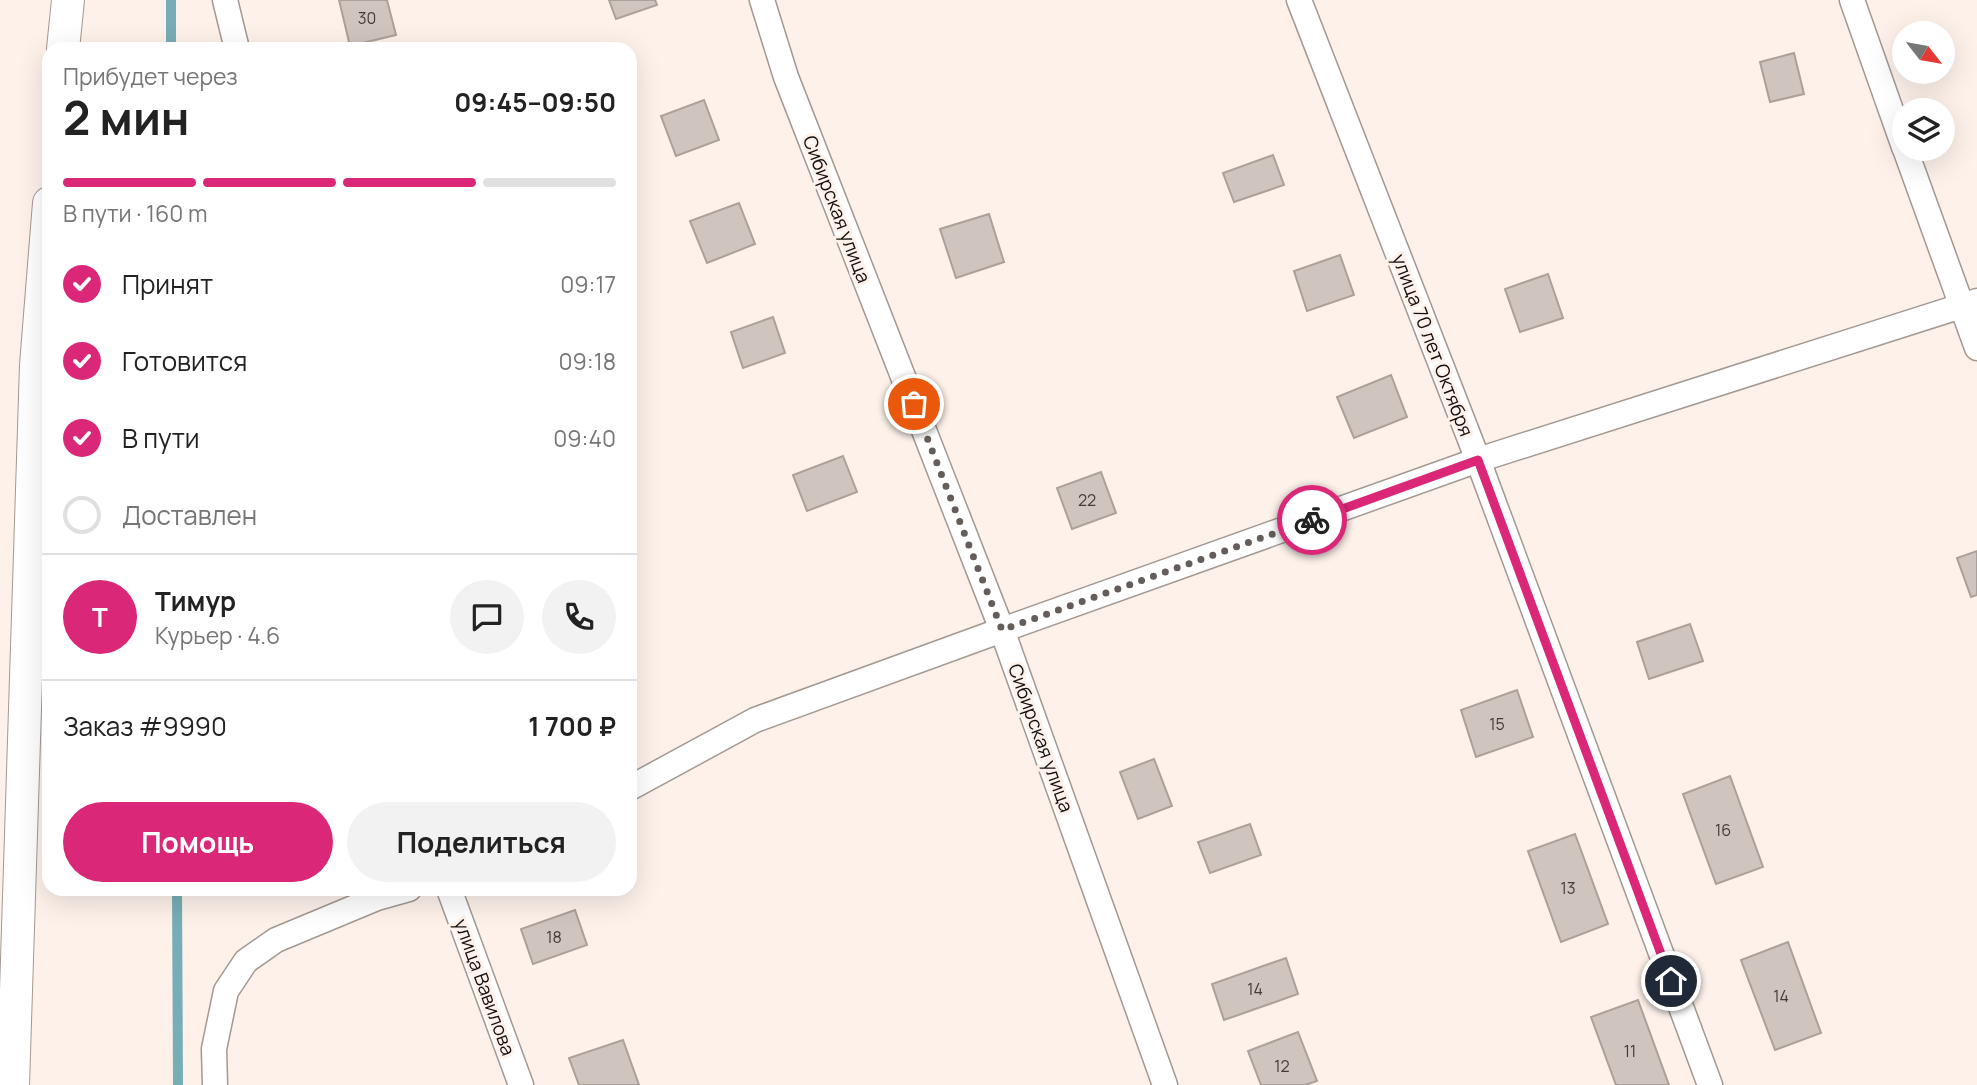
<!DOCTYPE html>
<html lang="ru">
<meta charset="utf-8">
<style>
:root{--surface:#fff;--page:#f2f2f2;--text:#222;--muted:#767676;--line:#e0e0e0;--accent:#db2777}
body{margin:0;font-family:Manrope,sans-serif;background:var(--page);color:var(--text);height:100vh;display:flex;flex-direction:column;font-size:26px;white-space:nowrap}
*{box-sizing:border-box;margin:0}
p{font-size:23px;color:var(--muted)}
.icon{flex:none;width:38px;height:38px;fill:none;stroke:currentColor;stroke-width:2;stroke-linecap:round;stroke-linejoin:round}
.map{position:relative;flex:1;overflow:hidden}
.panel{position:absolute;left:42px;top:42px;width:595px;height:854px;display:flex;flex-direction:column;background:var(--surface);border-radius:21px;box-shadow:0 7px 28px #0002}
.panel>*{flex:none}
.needle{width:46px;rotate:121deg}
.fabs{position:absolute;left:1892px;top:21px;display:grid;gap:14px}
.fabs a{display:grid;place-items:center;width:63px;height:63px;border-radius:50%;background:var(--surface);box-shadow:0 7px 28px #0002;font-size:35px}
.pin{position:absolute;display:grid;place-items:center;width:60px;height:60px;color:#fff;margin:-30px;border:4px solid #fff;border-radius:50%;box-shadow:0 2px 7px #0007}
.courier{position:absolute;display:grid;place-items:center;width:70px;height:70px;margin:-35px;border:5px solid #db2777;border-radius:50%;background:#fff;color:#222;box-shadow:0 2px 9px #0007}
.overview em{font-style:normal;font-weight:700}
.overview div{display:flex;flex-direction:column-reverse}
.overview{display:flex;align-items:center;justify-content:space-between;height:119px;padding:0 21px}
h1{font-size:46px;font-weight:700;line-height:52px}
.bar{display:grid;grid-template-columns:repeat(4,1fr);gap:10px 7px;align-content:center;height:84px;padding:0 21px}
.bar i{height:9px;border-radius:5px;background:var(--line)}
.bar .active{background:var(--accent)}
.bar p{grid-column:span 4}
.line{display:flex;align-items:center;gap:18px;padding:0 21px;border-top:2px solid var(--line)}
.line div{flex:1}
.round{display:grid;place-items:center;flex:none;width:74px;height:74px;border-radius:37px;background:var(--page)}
ol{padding:0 21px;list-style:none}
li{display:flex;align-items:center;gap:21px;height:77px}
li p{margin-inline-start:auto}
li .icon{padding:7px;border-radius:50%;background:var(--accent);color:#fff;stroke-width:4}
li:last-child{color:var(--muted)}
li i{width:38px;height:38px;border:4px solid var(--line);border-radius:50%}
.button{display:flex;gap:14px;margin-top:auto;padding:14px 21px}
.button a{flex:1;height:80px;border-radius:42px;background:var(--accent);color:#fff;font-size:28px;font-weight:700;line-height:80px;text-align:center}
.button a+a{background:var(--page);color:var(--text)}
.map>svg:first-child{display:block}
</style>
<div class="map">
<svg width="1977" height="1085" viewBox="0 0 1977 1085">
<rect width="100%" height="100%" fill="#fdf1ea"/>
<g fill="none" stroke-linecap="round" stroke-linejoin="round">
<!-- stream -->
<g stroke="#77adb6" stroke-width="10">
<path d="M 171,0 L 171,49"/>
<path d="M 177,889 L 178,1085"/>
</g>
</g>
<!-- building -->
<g fill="#d0c4be" stroke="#aba09a" stroke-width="2">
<path d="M 339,0 L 387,0 L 396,35 L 350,46 Z"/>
<path d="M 609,0 L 655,0 L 657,5 L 616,19 Z"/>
<path d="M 1794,53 L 1804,94 L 1770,102 L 1760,62 Z"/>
<path d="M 704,100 L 719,140 L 676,156 L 661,116 Z"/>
<path d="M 1273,155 L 1284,185 L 1234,202 L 1223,173 Z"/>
<path d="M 739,203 L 755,244 L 707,263 L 690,221 Z"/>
<path d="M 989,214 L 1004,262 L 956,278 L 940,229 Z"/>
<path d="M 1340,255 L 1354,295 L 1307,311 L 1294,271 Z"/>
<path d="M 1548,274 L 1563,318 L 1520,332 L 1505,289 Z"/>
<path d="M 773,317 L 785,353 L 743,368 L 731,332 Z"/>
<path d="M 1391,375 L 1407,417 L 1354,438 L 1337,397 Z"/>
<path d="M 843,456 L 857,492 L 807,511 L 793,475 Z"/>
<path d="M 1101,472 L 1116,513 L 1072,529 L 1057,488 Z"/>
<path d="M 1977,551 L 1977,595 L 1971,597 L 1957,558 Z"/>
<path d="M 1690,624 L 1703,661 L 1649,679 L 1637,642 Z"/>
<path d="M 1517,690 L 1533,737 L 1476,757 L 1461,710 Z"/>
<path d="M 1154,759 L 1172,806 L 1138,819 L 1120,772 Z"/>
<path d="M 1730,776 L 1763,867 L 1716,884 L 1683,794 Z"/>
<path d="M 1250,824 L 1261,855 L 1210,873 L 1198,842 Z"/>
<path d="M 1575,834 L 1608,924 L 1561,942 L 1528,851 Z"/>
<path d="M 575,910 L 587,945 L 533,964 L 521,929 Z"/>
<path d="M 1788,942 L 1821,1033 L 1775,1050 L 1741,960 Z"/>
<path d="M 1286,958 L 1298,994 L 1224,1020 L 1212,984 Z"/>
<path d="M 1638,1000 L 1669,1085 L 1616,1085 L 1591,1017 Z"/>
<path d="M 1298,1032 L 1317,1081 L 1305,1085 L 1261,1085 L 1248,1051 Z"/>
<path d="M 623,1040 L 639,1085 L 579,1085 L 569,1058 Z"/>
</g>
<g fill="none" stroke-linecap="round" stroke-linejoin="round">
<defs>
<g id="minor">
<path d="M 225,0 L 237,49"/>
<path d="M 762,0 L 786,77 L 1002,630 L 1165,1085"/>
<path d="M 1299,0 L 1478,460 L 1710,1085"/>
<path d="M 1852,0 L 1904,147"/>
<path d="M 1905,149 L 1977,348"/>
<path d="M 630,788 L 755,720 L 1002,630 L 1478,460 L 1977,301"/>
<path d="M 449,889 L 521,1085"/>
<path d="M 215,1085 L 214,1049 L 226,991 L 246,961 L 276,940 L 377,898 L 409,889"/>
</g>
<g id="tertiary">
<path d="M 63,49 L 68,0"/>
<path d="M 13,1085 L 36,365 L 49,203"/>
</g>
</defs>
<!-- minor casing -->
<use href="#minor" stroke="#a39892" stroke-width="27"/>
<!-- tertiary casing -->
<use href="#tertiary" stroke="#a39892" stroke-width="34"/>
<!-- minor -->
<use href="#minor" stroke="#fff" stroke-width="24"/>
<!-- tertiary -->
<use href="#tertiary" stroke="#fff" stroke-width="32"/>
</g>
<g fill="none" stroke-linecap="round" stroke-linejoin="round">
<!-- done -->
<path stroke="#645d5a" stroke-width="7" stroke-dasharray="0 12.6" d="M 914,404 L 1002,630 L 1312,520"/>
<!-- route -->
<path stroke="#db2777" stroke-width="9" d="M 1312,520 L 1478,460 L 1671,981"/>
</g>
<g text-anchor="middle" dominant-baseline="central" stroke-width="6" stroke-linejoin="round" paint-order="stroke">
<!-- number labels -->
<g font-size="16" fill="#423c38">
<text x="367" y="18">30</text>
<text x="1087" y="500">22</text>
<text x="1497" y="724">15</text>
<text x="1723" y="830">16</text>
<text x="1568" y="888">13</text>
<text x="554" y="937">18</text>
<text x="1255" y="989">14</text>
<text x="1781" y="996">14</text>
<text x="1630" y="1051">11</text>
<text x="1282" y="1066">12</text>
</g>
<!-- street labels -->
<g font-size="19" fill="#120e0c" stroke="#fdf1ea">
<text transform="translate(837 209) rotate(69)">Сибирская улица</text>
<text transform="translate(1433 345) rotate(69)">улица 70 лет Октября</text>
<text transform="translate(1041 738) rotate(70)">Сибирская улица</text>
<text transform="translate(485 987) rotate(70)">улица Вавилова</text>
</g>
</g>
</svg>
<div class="fabs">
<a><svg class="needle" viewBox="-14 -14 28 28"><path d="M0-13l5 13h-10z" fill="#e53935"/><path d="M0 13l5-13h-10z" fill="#767676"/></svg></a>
<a><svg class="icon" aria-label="layers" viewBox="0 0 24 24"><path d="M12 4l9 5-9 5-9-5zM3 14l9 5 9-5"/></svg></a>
</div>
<div class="pin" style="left:914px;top:404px;background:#ea580c"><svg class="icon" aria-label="bag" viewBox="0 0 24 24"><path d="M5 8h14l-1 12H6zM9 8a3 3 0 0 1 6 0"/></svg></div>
<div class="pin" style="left:1671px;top:981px;background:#1f2937"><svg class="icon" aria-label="home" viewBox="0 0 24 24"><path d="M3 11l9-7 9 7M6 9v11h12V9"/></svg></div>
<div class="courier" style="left:1312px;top:520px"><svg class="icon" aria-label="bike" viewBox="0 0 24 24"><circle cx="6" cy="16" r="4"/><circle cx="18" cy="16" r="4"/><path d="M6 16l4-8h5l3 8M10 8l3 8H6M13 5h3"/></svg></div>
<section class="panel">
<div class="overview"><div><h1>2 мин</h1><p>Прибудет через</p></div><em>09:45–09:50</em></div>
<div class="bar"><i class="active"></i><i class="active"></i><i class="active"></i><i></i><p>В пути · 160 m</p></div>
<ol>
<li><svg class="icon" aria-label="check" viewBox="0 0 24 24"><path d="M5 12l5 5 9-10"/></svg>Принят<p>09:17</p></li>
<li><svg class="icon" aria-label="check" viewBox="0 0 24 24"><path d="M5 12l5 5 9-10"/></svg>Готовится<p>09:18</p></li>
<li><svg class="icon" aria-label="check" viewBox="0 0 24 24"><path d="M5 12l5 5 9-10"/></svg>В пути<p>09:40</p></li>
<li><i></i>Доставлен</li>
</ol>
<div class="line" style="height:126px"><b class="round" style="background:var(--accent);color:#fff">Т</b><div><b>Тимур</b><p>Курьер · 4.6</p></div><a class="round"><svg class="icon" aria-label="chat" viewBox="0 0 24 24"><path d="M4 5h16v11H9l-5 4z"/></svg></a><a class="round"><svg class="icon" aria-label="phone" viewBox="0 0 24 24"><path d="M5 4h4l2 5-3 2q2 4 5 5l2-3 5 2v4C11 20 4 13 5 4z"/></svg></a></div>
<div class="line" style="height:91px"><div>Заказ #9990</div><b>1 700 ₽</b></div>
<div class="button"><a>Помощь</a><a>Поделиться</a></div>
</section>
</div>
